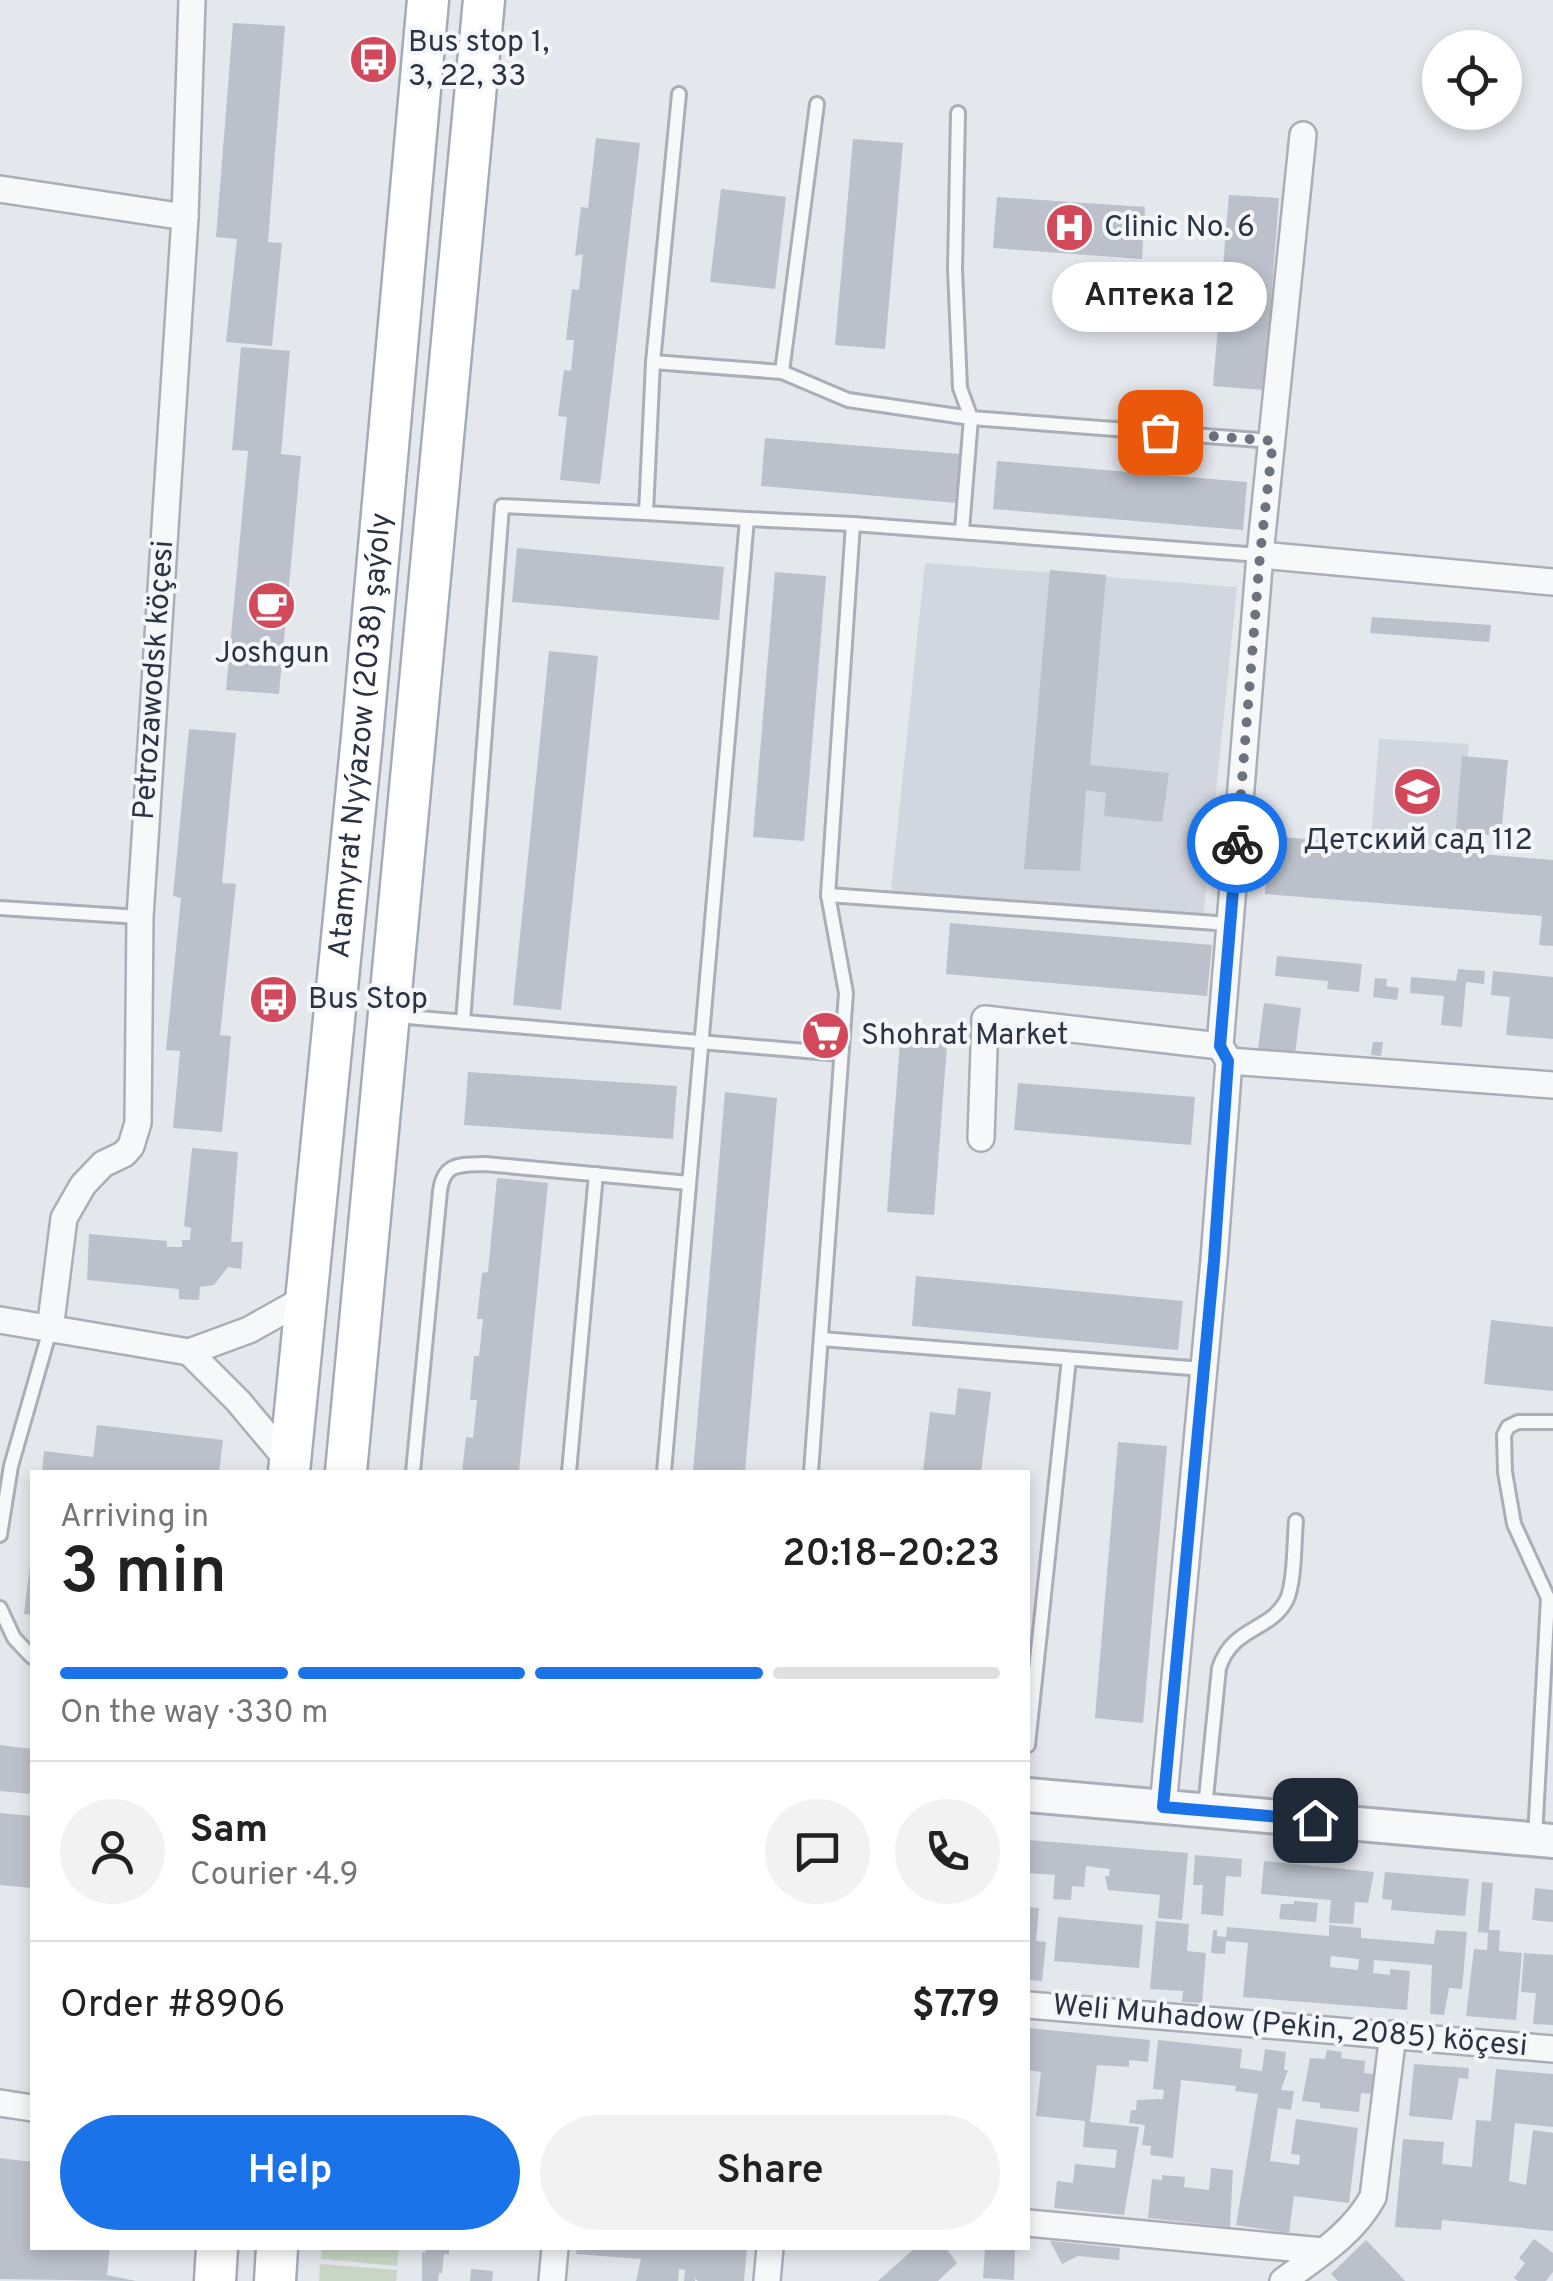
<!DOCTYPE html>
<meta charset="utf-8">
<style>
:root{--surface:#fff;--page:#f2f2f2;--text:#222;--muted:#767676;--line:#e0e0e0;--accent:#1a73e8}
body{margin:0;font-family:Overpass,sans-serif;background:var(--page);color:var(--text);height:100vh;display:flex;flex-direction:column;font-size:38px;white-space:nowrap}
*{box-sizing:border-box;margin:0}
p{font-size:32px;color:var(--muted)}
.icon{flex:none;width:55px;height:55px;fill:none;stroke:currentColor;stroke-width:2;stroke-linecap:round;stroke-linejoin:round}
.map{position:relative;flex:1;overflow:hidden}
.sheet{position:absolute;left:30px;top:1470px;width:1000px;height:780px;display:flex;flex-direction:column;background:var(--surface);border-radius:0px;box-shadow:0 5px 15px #0003}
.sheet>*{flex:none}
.controls{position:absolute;left:1422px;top:30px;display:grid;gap:20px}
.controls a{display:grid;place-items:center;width:100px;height:100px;border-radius:50%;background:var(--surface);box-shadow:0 5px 15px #0003;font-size:50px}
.pin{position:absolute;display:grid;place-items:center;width:85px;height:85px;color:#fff;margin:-42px;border-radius:20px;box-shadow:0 5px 15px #0006}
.courier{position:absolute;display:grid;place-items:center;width:100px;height:100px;margin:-50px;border:8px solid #1a73e8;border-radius:50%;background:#fff;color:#222;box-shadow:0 2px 12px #0007}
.bubble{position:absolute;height:70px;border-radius:35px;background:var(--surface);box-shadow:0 5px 15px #0003;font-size:32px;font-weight:600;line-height:70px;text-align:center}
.summary em{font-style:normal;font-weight:600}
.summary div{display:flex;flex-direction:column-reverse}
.summary{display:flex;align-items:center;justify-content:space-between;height:170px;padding:0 30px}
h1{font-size:65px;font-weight:600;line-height:75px}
.bar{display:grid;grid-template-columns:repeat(4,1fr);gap:15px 10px;align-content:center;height:120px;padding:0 30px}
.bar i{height:12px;border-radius:8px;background:var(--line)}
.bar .selected{background:var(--accent)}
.bar p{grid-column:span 4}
.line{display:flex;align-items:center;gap:25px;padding:0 30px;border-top:2px solid var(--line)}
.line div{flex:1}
.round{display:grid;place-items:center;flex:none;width:105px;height:105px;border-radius:52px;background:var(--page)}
.button{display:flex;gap:20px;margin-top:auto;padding:20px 30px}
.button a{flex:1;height:115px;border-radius:60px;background:var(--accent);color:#fff;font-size:40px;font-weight:600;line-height:115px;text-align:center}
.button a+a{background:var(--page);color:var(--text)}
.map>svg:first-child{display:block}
</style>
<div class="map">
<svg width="1553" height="2281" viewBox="0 0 1553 2281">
<rect width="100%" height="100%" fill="#e4e7ec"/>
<!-- built -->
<g fill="#d2d6de">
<path d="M 925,563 L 1237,587 L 1203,920 L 891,890 Z"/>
<path d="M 1379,739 L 1469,744 L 1454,848 L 1371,839 Z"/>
</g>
<!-- green -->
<g fill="#c9d6c5">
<path d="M 322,2248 L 399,2248 L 397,2266 L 321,2259 Z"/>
<path d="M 320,2264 L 397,2270 L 396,2281 L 319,2281 Z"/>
</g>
<!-- building -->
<g fill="#bbc0ca" fill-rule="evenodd">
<path d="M 233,23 L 285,26 L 268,242 L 282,243 L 272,346 L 226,342 L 237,239 L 216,237 Z"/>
<path d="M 596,138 L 640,143 L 600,484 L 560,480 L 567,417 L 558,416 L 564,370 L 571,371 L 574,340 L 566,340 L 572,289 L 579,290 L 583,254 L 575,256 L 581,207 L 588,208 Z"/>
<path d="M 853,139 L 903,143 L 885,349 L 835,345 Z"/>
<path d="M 721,189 L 786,197 L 775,289 L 710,282 Z"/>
<path d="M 1229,195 L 1279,198 L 1264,390 L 1213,386 Z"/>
<path d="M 997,197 L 1145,207 L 1142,259 L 993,248 Z"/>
<path d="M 241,347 L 290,351 L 281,454 L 301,456 L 279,694 L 226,690 L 248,451 L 232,450 Z"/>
<path d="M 765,438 L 960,454 L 957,503 L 761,486 Z"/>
<path d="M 997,461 L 1247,482 L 1243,530 L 993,509 Z"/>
<path d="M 517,548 L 724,567 L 719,620 L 512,602 Z"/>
<path d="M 1050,570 L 1106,575 L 1090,765 L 1169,773 L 1162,822 L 1104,816 L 1106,793 L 1086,790 L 1080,871 L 1024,869 Z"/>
<path d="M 775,572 L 826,576 L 804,841 L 753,837 Z"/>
<path d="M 1372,617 L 1491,625 L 1489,642 L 1370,633 Z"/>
<path d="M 549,651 L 598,656 L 561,1010 L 513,1005 Z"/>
<path d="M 189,729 L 236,733 L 222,883 L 236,884 L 220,1035 L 231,1036 L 222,1132 L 173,1128 L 180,1051 L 166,1050 L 181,898 L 173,896 Z"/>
<path d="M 1462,756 L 1508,760 L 1501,836 L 1481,834 L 1479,854 L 1553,860 L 1553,946 L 1539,945 L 1542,916 L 1265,894 L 1270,836 L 1454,852 Z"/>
<path d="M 950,923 L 1212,945 L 1207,996 L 946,974 Z"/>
<path d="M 1277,956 L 1362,964 L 1359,992 L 1327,989 L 1328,981 L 1275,976 Z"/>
<path d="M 1458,969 L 1485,971 L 1484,984 L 1466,982 L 1462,1027 L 1441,1025 L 1444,996 L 1410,993 L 1411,977 L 1456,981 Z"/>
<path d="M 1493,971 L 1553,977 L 1553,1039 L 1506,1035 L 1510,997 L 1491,995 Z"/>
<path d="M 1375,978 L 1387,979 L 1386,986 L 1399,988 L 1397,1000 L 1373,997 Z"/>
<path d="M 1264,1003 L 1301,1008 L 1295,1054 L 1258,1049 Z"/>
<path d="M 901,1029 L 948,1032 L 934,1215 L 887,1212 Z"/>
<path d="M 1373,1042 L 1383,1042 L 1381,1056 L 1371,1055 Z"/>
<path d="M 468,1072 L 677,1086 L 673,1139 L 464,1125 Z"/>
<path d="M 1018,1083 L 1195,1097 L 1191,1145 L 1014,1130 Z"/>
<path d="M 725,1092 L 777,1098 L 745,1472 L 693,1472 Z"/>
<path d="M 192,1148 L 238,1152 L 231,1242 L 243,1242 L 241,1269 L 228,1267 L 214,1285 L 200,1287 L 199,1300 L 179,1299 L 179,1289 L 87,1280 L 89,1234 L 167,1241 L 167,1247 L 182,1247 L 182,1240 L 190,1240 L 191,1228 L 184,1226 Z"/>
<path d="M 497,1178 L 548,1183 L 519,1472 L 462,1472 L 466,1437 L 473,1438 L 477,1400 L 470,1400 L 474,1356 L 479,1356 L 483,1319 L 477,1319 L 482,1273 L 488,1272 Z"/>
<path d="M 916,1276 L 1183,1301 L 1178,1350 L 912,1326 Z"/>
<path d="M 1491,1320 L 1553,1327 L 1553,1391 L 1484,1384 Z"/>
<path d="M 958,1388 L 991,1392 L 981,1472 L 923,1472 L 930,1412 L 955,1415 Z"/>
<path d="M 97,1425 L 223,1440 L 219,1472 L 42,1472 L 44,1451 L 93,1457 Z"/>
<path d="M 1118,1442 L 1167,1446 L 1143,1723 L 1095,1718 Z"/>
<path d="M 30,1565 L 32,1565 L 32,1615 L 24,1614 Z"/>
<path d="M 0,1745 L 32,1749 L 32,1794 L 0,1791 Z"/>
<path d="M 0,1813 L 32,1816 L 32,1888 L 0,1885 Z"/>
<path d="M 1028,1840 L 1188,1853 L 1182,1920 L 1158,1918 L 1160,1895 L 1108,1890 L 1105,1876 L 1109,1876 L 1110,1869 L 1086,1866 L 1084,1887 L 1072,1886 L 1071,1900 L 1053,1899 L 1055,1875 L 1028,1873 Z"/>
<path d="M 1195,1855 L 1242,1859 L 1241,1877 L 1226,1876 L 1223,1916 L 1201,1914 L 1203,1885 L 1193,1885 Z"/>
<path d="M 1264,1861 L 1374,1872 L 1368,1903 L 1355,1902 L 1353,1924 L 1329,1923 L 1331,1900 L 1261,1894 Z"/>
<path d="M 1385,1872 L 1469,1879 L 1465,1916 L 1391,1910 L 1392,1900 L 1382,1899 Z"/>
<path d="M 1482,1882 L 1493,1883 L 1489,1930 L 1500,1930 L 1499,1951 L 1522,1953 L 1516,2020 L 1466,2016 L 1474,1949 L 1487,1950 L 1488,1933 L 1478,1932 Z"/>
<path d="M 1535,1888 L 1553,1890 L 1553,1922 L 1532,1920 Z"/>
<path d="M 1294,1901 L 1318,1903 L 1316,1922 L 1279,1919 L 1281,1904 L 1294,1904 Z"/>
<path d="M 1028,1907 L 1039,1908 L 1036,1941 L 1046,1942 L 1042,1981 L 1028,1980 Z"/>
<path d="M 1058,1917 L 1143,1925 L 1139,1968 L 1054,1961 Z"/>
<path d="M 1156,1921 L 1189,1924 L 1187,1951 L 1206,1953 L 1202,2003 L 1182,2002 L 1183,1991 L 1150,1989 Z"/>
<path d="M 1329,1925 L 1361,1928 L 1361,1938 L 1434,1944 L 1436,1930 L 1467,1932 L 1462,1989 L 1449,1988 L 1444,2015 L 1430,2014 L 1432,1965 L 1374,1960 L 1373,1973 L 1390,1975 L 1390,1969 L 1410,1971 L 1407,2010 L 1243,1997 L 1248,1943 L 1226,1941 L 1225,1954 L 1211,1953 L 1213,1930 L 1217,1930 L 1217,1936 L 1226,1937 L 1227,1927 L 1329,1936 ZM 1331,1956 L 1359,1959 L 1358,1970 L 1330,1967 Z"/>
<path d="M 1524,1953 L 1553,1955 L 1553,2025 L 1533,2024 L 1536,1993 L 1521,1992 Z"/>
<path d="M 1028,2028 L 1150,2040 L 1148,2062 L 1129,2060 L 1129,2067 L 1097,2065 L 1090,2122 L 1139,2127 L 1124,2215 L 1054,2208 L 1057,2181 L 1073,2183 L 1075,2164 L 1115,2168 L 1117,2150 L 1083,2147 L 1085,2121 L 1036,2116 L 1041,2072 L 1028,2070 Z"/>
<path d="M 1158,2040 L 1242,2049 L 1240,2068 L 1262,2071 L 1265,2049 L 1286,2052 L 1284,2070 L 1288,2070 L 1281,2090 L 1294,2091 L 1291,2110 L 1278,2108 L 1270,2161 L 1299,2165 L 1300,2155 L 1291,2154 L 1296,2119 L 1358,2128 L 1349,2203 L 1294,2196 L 1289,2233 L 1236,2225 L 1258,2094 L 1235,2091 L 1236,2086 L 1181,2080 L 1173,2158 L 1150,2155 L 1151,2146 L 1142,2145 L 1145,2125 L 1129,2123 L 1131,2110 L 1136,2110 L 1137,2100 L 1163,2099 L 1164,2090 L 1153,2089 Z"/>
<path d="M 1327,2050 L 1342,2052 L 1341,2058 L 1365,2061 L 1364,2073 L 1374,2074 L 1372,2094 L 1361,2093 L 1359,2112 L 1320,2108 L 1320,2103 L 1302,2101 L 1310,2058 L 1325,2059 Z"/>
<path d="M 1414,2064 L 1469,2068 L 1468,2079 L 1459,2078 L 1452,2120 L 1409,2116 Z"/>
<path d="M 1496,2069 L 1553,2074 L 1553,2127 L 1515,2123 L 1509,2181 L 1526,2185 L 1533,2130 L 1553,2133 L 1553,2231 L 1442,2220 L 1441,2230 L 1395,2227 L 1403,2139 L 1444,2142 L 1442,2164 L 1472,2167 L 1476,2120 L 1491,2121 Z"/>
<path d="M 0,2158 L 32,2162 L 32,2248 L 110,2248 L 107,2275 L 136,2281 L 0,2279 Z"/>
<path d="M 1211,2168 L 1233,2170 L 1230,2227 L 1148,2218 L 1152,2179 L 1162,2180 L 1162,2175 L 1185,2177 L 1184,2187 L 1209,2190 Z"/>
<path d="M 1534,2239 L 1553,2253 L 1553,2272 L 1546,2281 L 1518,2281 L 1514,2278 L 1525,2263 L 1519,2258 Z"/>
<path d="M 1366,2240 L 1394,2269 L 1405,2281 L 1338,2281 L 1331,2274 Z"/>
<path d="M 1050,2241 L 1120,2248 L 1119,2260 L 1078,2256 L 1062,2264 Z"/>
<path d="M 426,2248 L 449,2248 L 449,2255 L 444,2254 L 442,2273 L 439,2273 L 438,2281 L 422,2281 L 422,2252 L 425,2253 Z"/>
<path d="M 577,2248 L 747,2248 L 744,2281 L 698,2281 L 695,2278 L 695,2281 L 684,2281 L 685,2270 L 679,2269 L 678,2281 L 636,2281 L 641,2259 L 576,2254 Z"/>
<path d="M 915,2248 L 946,2248 L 957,2263 L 938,2281 L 878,2281 Z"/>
<path d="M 985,2248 L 1015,2248 L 1014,2280 L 983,2278 Z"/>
<path d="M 471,2269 L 493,2271 L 492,2281 L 470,2281 Z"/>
</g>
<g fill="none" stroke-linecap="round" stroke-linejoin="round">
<defs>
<g id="service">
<path d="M 679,94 L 653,362 L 646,513 L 747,519"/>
<path d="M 817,104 L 782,372 L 848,400 L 971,418 L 1273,441"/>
<path d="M 958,113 L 955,269 L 960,388 L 971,418 L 962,530"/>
<path d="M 653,362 L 782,372"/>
<path d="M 828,895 L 1230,924"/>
<path d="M 0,908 L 140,917"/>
<path d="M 396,1016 L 841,1054"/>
<path d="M 463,1022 L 502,506 L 646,513"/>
<path d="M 821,1339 L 1203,1369"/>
<path d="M 413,1472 L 440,1191 C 444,1162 460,1165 485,1164 L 689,1183"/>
<path d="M 569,1472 L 596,1174"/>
<path d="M 664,1472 L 747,519 L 853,524"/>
<path d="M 811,1472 L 846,993 L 828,895 L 853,524 L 1260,555"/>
<path d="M 0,1535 L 11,1466 L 50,1330"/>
<path d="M 0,1608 L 14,1638 L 32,1657"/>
<path d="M 1028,1745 L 1069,1359"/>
<path d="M 1205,1808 L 1219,1668 C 1233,1626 1269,1632 1286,1601 C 1295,1584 1294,1541 1296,1521"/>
<path d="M 1535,1837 L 1548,1598 L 1514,1524 L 1505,1472 L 1504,1435 L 1508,1427 L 1518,1422 L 1553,1422"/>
</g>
<g id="minor">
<path d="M 0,189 L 185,217"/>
<path d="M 1260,555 L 1553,582"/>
<path d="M 1229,1061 L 1553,1085"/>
<path d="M 981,1138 L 985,1019 L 1220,1046"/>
<path d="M 0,1320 L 189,1352 L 249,1330 L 306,1298"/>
<path d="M 50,1330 L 64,1218 L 83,1185 L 103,1164 L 124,1154 L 131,1146 L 138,1123 L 140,917 L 185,217 L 192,0"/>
<path d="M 189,1352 L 238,1401 L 290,1463"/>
<path d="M 1163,1807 L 1214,1260 L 1229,1061 L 1220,1046 L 1260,555 L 1303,135"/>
<path d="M 1028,2005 L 1553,2049"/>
<path d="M 0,2103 L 32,2108"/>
<path d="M 1028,2223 L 1323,2251"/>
<path d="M 552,2281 L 555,2248"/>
<path d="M 767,2281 L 770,2248"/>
<path d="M 1283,2281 C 1317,2256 1353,2234 1373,2197 L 1393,2034"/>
</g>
<path id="tertiary" d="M 1028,1795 L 1553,1841"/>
<g id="primary">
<path id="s1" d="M 289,1472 L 362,737 L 428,0"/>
<path d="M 346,1472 L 484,0"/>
<path d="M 215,2281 L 217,2248"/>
<path d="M 275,2281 L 277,2248"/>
</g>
</defs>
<!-- service casing -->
<use href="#service" stroke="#a9aeb7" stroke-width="18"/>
<!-- minor casing -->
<use href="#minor" stroke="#a9aeb7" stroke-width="30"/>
<!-- tertiary casing -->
<use href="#tertiary" stroke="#a9aeb7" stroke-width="38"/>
<!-- primary casing -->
<use href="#primary" stroke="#a3abb8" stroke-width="45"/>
<!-- service -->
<use href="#service" stroke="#f7f8fa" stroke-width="12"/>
<!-- minor -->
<use href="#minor" stroke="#f7f8fa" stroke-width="25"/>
<!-- tertiary -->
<use href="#tertiary" stroke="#f7f8fa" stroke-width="32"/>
<!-- primary -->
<use href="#primary" stroke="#fff" stroke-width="40"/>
</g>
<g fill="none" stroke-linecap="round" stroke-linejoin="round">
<!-- done -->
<path stroke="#6c737f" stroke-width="10" stroke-dasharray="0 18" d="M 1160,432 L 1273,441 L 1260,555 L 1237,843"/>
<!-- route -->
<path stroke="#1a73e8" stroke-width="12" d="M 1237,843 L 1220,1046 L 1228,1061 L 1214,1260 L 1163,1807 L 1315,1820"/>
</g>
<!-- icons -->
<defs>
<symbol id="bus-disc" viewBox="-11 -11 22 22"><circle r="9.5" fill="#d1495b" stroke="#f4f6f9"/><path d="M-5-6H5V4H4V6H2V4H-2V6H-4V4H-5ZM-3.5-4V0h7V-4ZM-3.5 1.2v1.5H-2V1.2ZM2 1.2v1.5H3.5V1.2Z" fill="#fff"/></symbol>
<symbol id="hospital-disc" viewBox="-11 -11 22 22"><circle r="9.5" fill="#d1495b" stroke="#f4f6f9"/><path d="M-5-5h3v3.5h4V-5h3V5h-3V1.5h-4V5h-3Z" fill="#fff"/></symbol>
<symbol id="cafe-disc" viewBox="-11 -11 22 22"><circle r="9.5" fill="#d1495b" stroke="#f4f6f9"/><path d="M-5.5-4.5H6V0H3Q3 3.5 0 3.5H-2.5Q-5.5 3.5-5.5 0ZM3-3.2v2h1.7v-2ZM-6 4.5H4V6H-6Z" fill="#fff"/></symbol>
<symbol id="school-disc" viewBox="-11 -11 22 22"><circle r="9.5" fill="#d1495b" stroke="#f4f6f9"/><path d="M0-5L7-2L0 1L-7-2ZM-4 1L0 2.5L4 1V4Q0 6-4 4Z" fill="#fff"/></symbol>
<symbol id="supermarket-disc" viewBox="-11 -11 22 22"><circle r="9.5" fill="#d1495b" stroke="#f4f6f9"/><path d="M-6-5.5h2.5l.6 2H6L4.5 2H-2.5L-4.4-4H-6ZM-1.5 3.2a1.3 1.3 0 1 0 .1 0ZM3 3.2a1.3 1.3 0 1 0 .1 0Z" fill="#fff"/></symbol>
</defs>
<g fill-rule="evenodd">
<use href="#bus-disc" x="346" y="32" width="55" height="55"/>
<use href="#hospital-disc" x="1042" y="200" width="55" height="55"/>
<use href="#cafe-disc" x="244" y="578" width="55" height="55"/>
<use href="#school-disc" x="1390" y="764" width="55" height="55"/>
<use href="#bus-disc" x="246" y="972" width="55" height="55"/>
<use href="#supermarket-disc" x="798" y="1008" width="55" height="55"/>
</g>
<g text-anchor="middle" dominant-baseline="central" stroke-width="8" stroke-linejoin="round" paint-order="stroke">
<!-- poi labels -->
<g font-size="30" fill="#2b3445" stroke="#f4f6f9" text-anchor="start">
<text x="408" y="43">Bus stop 1,<tspan x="408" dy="34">3, 22, 33</tspan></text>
<text x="1104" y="228">Clinic No. 6</text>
<text x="272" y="654" text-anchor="middle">Joshgun</text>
<text x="1418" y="841" text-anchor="middle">Детский сад 112</text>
<text x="308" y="1000">Bus Stop</text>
<text x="861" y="1036">Shohrat Market</text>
</g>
<!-- street labels -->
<g font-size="30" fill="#2b3445" stroke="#f4f6f9">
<text transform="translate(155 680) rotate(-86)">Petrozawodsk köçesi</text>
<text stroke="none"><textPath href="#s1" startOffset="740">Atamyrat Nyýazow (2038) şaýoly</textPath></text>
<text transform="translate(1290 2027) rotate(5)">Weli Muhadow (Pekin, 2085) köçesi</text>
</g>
</g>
</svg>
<div class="controls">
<a><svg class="icon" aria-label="locate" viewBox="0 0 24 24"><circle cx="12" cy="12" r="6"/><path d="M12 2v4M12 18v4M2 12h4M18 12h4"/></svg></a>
</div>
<div class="pin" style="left:1160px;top:432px;background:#ea580c"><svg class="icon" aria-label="bag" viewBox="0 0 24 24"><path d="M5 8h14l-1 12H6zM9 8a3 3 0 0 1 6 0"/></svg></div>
<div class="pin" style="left:1315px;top:1820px;background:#1f2937"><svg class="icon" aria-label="home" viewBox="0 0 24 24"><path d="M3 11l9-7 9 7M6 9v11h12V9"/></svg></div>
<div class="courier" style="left:1237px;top:843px"><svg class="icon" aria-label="bike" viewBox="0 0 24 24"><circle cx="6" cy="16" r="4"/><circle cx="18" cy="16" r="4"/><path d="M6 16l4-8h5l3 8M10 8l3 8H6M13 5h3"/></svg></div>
<div class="bubble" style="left:1052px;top:262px;width:215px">Аптека 12</div>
<section class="sheet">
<div class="summary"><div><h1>3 min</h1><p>Arriving in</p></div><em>20:18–20:23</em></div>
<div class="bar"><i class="selected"></i><i class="selected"></i><i class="selected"></i><i></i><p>On the way · 330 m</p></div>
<div class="line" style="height:180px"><a class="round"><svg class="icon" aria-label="person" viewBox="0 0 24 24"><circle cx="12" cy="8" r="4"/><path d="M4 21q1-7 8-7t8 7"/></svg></a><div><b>Sam</b><p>Courier · 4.9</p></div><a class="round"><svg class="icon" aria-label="chat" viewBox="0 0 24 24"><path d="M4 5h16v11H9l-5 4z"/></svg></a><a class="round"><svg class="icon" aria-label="phone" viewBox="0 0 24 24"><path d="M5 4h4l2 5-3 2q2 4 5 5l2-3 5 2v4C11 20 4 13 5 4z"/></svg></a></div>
<div class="line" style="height:130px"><div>Order #8906</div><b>$7.79</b></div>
<div class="button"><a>Help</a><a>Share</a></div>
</section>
</div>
